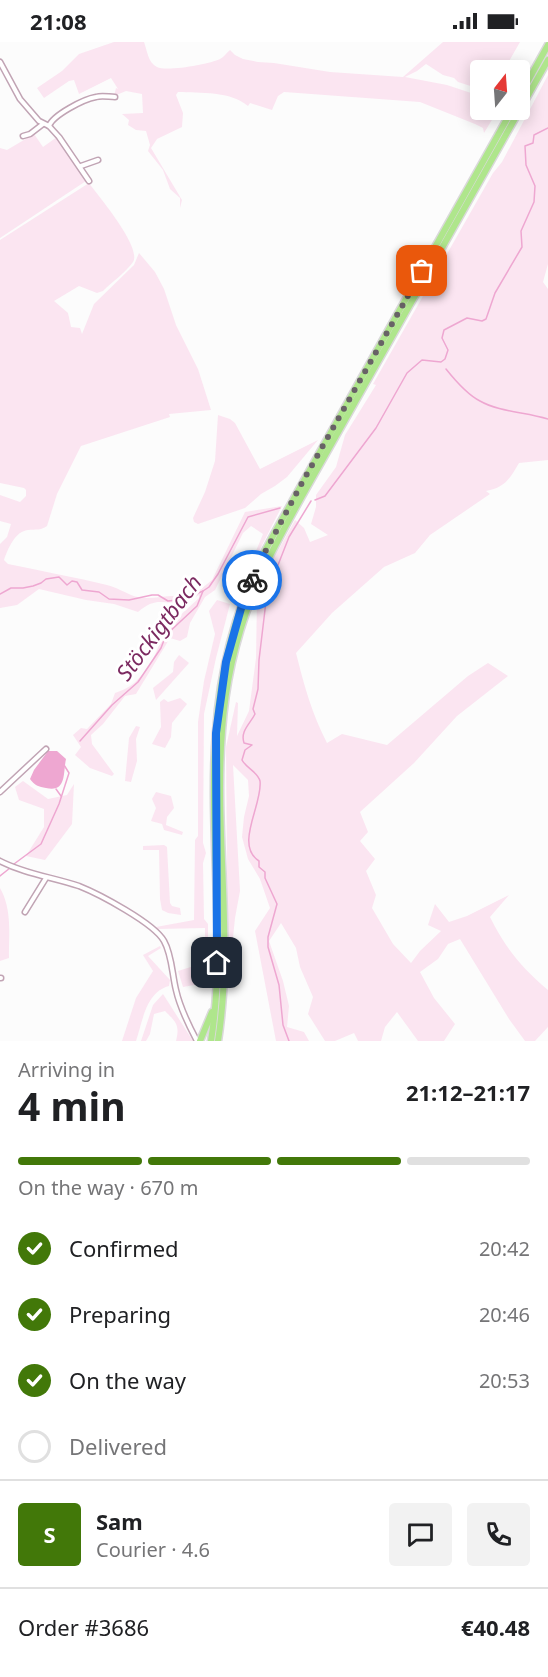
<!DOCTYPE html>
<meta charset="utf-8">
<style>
:root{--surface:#fff;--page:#f2f2f2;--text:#202124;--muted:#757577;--line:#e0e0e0;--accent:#427809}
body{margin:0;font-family:"Noto Sans",sans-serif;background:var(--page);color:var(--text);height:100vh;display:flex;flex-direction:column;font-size:22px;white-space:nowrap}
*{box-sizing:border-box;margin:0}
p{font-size:20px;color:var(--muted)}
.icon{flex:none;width:33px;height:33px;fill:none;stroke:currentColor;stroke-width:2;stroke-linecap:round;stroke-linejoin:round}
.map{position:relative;height:999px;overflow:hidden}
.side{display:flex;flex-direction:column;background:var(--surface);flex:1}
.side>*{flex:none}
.needle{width:39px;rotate:17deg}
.fabs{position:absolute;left:470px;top:18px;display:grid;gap:12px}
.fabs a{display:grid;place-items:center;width:60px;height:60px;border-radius:6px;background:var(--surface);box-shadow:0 3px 15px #0003;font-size:30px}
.pin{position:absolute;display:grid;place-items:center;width:51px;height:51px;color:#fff;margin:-26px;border-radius:12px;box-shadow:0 3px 9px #0006}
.courier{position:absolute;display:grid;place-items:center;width:60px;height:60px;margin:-30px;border:4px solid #1a73e8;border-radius:50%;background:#fff;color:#222;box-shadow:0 2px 8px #0007}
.summary em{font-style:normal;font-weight:700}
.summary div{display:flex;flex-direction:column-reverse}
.summary{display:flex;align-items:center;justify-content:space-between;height:102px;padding:0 18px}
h1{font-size:39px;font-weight:700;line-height:45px}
.bar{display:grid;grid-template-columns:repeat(4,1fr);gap:9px 6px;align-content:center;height:72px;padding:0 18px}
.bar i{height:8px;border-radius:4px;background:var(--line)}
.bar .selected{background:var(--accent)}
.bar p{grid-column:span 4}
.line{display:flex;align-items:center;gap:15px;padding:0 18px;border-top:2px solid var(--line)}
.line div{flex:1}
.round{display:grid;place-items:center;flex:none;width:63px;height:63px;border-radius:6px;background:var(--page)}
ol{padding:0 18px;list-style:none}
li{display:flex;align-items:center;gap:18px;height:66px}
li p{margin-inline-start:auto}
li .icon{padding:6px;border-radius:50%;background:var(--accent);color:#fff;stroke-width:4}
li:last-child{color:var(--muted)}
li i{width:33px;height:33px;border:3px solid var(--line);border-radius:50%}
.status{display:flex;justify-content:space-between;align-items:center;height:42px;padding:0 30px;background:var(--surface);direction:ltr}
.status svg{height:16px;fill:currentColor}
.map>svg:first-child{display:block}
</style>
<div class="status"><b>21:08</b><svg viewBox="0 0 49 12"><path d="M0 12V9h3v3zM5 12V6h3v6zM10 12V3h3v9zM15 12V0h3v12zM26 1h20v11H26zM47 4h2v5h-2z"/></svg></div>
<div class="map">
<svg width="548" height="999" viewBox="0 0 548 999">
<rect width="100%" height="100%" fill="#fcfcfc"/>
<!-- green -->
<g fill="#fbe5f1">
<path d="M 114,0 L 144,0 C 147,8 148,21 157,25 C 166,30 210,22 220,17 C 224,15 226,11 230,8 L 235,13 L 243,17 L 258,20 L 274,21 L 330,30 L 403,35 L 443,0 L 520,0 L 504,28 L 480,28 L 480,47 L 458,40 L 454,36 L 443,33 L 426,22 L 417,29 L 405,35 L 447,43 L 480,54 L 480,68 L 498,68 L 484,91 L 483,86 L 475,82 L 420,60 L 284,50 L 278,54 L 272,68 L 250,61 L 248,64 C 231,49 200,51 178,50 L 176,53 L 183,71 L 182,85 L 157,97 L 151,106 L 182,158 L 180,166 L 180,156 L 170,147 L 163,128 L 148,109 L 150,103 L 146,89 L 136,88 L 128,83 L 129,78 L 122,72 L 143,71 L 142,52 L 126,49 L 114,54 L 116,46 L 118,47 L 111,36 L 79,52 L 74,38 L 69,39 L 44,56 L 37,46 L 62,29 L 79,12 Z"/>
<path d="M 548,33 L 548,222 L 543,240 L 548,247 L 548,418 L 519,421 C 510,437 504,446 486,449 L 490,452 L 430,493 L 415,511 L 384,525 L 332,571 L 296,611 C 304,643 312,672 327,701 L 342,692 L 387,703 L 468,634 L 488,621 L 508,634 L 457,674 L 414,721 L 360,770 L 368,790 L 360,799 L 375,817 L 366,829 L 376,853 L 372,866 L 393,902 L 411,921 L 420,909 L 441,889 L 428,883 L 435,862 L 449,880 L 467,874 L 509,853 L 490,875 C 506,907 521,925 548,948 L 548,985 L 535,999 L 525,999 L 509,977 L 460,897 L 448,902 L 438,917 L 420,930 L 434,956 L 455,982 L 444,999 L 418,999 L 397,970 L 385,985 L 381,999 L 358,999 L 354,991 L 335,999 L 325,999 L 308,972 L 313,955 L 300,925 L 296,906 L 281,881 L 269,899 L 283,939 L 289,964 L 287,985 L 304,990 L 309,999 L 276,999 L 255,889 L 270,866 L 260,837 L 248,817 L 242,795 L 244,775 L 249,754 L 248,738 L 233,723 L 240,849 L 235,876 L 228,945 L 226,705 L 236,660 L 238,661 L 237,694 L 249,669 L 256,616 L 257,556 L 266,530 L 295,478 L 304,486 L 310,500 L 328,493 L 311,482 L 316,465 L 316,453 L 336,425 L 345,393 L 376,343 L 373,342 L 493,131 L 502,120 Z"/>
<path d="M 34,92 L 43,105 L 57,95 L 86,139 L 0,196 L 0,106 L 7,108 Z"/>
<path d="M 89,141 C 99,155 142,205 133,220 C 126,230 112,240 103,249 L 97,251 L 79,244 L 54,259 L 68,271 L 71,285 L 80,286 L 82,292 L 94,262 L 134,223 L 139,211 L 155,230 L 164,247 L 176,283 L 198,327 L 211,368 L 169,372 L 170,375 L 81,404 L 57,452 L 47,484 C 40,489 36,487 28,488 C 15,489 8,507 4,518 L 8,522 C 41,529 74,535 107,543 C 121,546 132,557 147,556 C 156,556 165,554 174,554 L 173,561 C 157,559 151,559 138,570 L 114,562 L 86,558 L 39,547 L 17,563 L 0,566 L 0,502 L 7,495 L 11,482 L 0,479 L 0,453 L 20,460 L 26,454 L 26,448 L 24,446 L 0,441 L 0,198 Z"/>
<path d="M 218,373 L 230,377 L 235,381 L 260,427 L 318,398 L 287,435 L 275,444 L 261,452 L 245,466 L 198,482 L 194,480 L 193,476 L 205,450 L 215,419 Z"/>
<path d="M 282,464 L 247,533 L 246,533 L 263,492 L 251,484 L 243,491 L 215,548 L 205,555 L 190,581 L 187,595 L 180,599 L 170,596 L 136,652 L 125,654 L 103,682 L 91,693 L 92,702 L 114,732 L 112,734 L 90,726 L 75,713 L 81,705 L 73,693 L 81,686 L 87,687 L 111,662 L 115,651 C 121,649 128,646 133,642 C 147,630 160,609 161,591 L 199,556 L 199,553 L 185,561 L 180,561 L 182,552 L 201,547 L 212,538 L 245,470 Z"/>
<path d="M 217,558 L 230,562 L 216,616 L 204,672 L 203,801 L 206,811 L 203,821 L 204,877 L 208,882 L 208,930 L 200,942 L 183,945 L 178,929 L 197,923 L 205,907 L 205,886 L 158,887 L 156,885 L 194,878 L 195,798 L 198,794 L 198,680 L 204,639 L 215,592 L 209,569 Z"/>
<path d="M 179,613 L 189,621 L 156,658 L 153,646 L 173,630 L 174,620 Z"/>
<path d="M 180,656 L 187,662 L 172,681 L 171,695 L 165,706 L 152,702 L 161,685 L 160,660 L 164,657 L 168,660 Z"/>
<path d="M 136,684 L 140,685 L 136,697 L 137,719 L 131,740 L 125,739 L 129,696 Z"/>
<path d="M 23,739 L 48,757 L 67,753 L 74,742 L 72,782 L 45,818 L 26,814 L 44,785 L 44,767 L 19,758 L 15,745 Z"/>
<path d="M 156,750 L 171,754 L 174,766 L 167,775 L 166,783 L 183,790 L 182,793 L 164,788 L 162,782 L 151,779 L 156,766 L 152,757 Z"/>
<path d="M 164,803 L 167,805 L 170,861 L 172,864 L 180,866 L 181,873 L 168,871 L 162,868 L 160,857 L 159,808 L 143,808 L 143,804 Z"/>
<path d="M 0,846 C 12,867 9,892 9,916 L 0,919 Z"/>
<path d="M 160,904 L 161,906 L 148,914 L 170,938 L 169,944 C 146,950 143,978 136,999 L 122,999 L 136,956 L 153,929 L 143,913 Z"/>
<path d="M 163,952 L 193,999 L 176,999 C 180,983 176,980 165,969 L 154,972 L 150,992 L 146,999 L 141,999 L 153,963 Z"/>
</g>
<!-- water -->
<path fill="#eea7d1" d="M 48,709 L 57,709 L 66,717 C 63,730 67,751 46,746 C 39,745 34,743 30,737 L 34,728 Z"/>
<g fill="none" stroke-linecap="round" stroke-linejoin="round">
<!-- stream -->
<g stroke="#eea7d1" stroke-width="1.5">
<path d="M 446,327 C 454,337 468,353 480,359 C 499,370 526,370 548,377"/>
<path d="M 315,458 L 325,454 L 376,386 L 407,331 L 422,318 L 441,320 L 445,317 L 448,308 L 442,296 L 444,288 L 467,276 L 482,279 L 486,277 L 495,251 L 522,205 L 521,189 L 534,160 L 535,144 L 526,123 L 525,104 L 533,101 L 534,93 L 548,86"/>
<path d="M 0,552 L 11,546 L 23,546 L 33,544 L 41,541 L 46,537 L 59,535 L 67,543 L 72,539 L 77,540 L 82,548 L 99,550 L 109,557 L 129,558 L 152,553 L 158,553 L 168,559 L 177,558"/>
<path d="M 182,558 L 203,549"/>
<path d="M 80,699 L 112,663 L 138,640 L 161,606 L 166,593 L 197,564 L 203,549 L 209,545 L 218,532 L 248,475 L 280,466"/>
<path d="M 56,747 L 61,754"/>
<path d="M 14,822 L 41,802 L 59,762 L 69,731 L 64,723"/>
<path d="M 0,834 L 10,826"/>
<path d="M 289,999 L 283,983 L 279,943 L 268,905 L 268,895 L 277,862 L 265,836 L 265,830 L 259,825 L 259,819 C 234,803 263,762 260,739 C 258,730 246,726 242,718 L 245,708 L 252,703 L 244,701 C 240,689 250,682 255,672 L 253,667 L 258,647 L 259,618 L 267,551 L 289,495 L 311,459"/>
</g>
<defs>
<g id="minor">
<path d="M 0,20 L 20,57 L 39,79 L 49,84 L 59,95 L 89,139"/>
<path d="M 49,84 C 53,73 84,57 96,55 C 102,53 109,55 115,55"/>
<path d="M 23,94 L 30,92 L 43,82"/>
<path d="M 81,124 L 98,118"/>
<path d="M 0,750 L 46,707"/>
<path d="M 0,819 C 25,832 52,835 79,844 C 99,852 154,881 164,899 C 172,913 172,932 176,948 C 180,966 188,982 197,999"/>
<path d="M 25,870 L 46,836"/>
<path d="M 0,936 L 1,936"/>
</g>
<g id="highway">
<path d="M 519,55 L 548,3"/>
<path d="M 200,999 L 212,970"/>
<path d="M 211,999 C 227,897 208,792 216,690 C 220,629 236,566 264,511 C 274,491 286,471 297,451 L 512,68"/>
<path d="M 218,999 C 234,897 214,792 222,689 C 226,629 243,568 270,514 C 280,494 291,474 302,454 L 548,18"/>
</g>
</defs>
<!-- minor casing -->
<use href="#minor" stroke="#c1a4b4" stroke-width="7"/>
<!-- highway casing -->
<use href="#highway" stroke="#dad9da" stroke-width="9"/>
<!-- minor -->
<use href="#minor" stroke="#fff" stroke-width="4"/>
<!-- highway -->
<use href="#highway" stroke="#afe68c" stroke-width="6"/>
</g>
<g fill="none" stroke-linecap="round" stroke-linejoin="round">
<!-- done -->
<path stroke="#686266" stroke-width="6" stroke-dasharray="0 10.8" d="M 252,538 L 264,512 L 303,439 L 422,229"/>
<!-- route -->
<path stroke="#1a73e8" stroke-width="8" d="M 217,921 L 216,691 L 226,620 L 242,563 L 252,538"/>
</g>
<g text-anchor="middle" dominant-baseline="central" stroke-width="6" stroke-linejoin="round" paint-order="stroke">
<!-- water labels -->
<g font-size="22" font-style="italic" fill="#7c2a61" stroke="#fff">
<text transform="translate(158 585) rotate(-53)">Stöckigtbach</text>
</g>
</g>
</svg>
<div class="fabs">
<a><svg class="needle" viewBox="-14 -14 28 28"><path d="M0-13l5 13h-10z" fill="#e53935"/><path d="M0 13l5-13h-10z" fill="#757577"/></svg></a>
</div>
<div class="pin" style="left:422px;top:229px;background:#ea580c"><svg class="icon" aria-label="bag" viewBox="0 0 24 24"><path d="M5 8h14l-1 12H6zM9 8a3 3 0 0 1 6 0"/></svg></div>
<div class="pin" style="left:217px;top:921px;background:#1f2937"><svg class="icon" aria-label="home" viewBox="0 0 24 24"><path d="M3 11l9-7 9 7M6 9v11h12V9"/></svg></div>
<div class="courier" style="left:252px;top:538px"><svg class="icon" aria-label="bike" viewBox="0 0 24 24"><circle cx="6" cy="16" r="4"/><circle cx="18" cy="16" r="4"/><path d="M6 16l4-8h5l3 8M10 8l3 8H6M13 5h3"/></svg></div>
</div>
<section class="side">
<div class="summary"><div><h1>4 min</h1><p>Arriving in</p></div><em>21:12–21:17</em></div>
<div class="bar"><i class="selected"></i><i class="selected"></i><i class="selected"></i><i></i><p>On the way · 670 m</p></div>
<ol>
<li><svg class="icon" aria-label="check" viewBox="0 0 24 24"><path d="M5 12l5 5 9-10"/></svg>Confirmed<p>20:42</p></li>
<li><svg class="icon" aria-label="check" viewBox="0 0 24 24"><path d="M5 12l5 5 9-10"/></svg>Preparing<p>20:46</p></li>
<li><svg class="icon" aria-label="check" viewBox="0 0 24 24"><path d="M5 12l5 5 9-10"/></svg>On the way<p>20:53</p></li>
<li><i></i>Delivered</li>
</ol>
<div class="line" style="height:108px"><b class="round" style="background:var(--accent);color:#fff">S</b><div><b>Sam</b><p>Courier · 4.6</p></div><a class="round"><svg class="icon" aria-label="chat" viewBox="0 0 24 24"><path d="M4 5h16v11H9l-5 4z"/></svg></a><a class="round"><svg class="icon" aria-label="phone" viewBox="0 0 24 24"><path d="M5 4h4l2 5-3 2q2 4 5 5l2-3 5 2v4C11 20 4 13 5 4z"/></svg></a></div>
<div class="line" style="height:78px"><div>Order #3686</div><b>€40.48</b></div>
</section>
